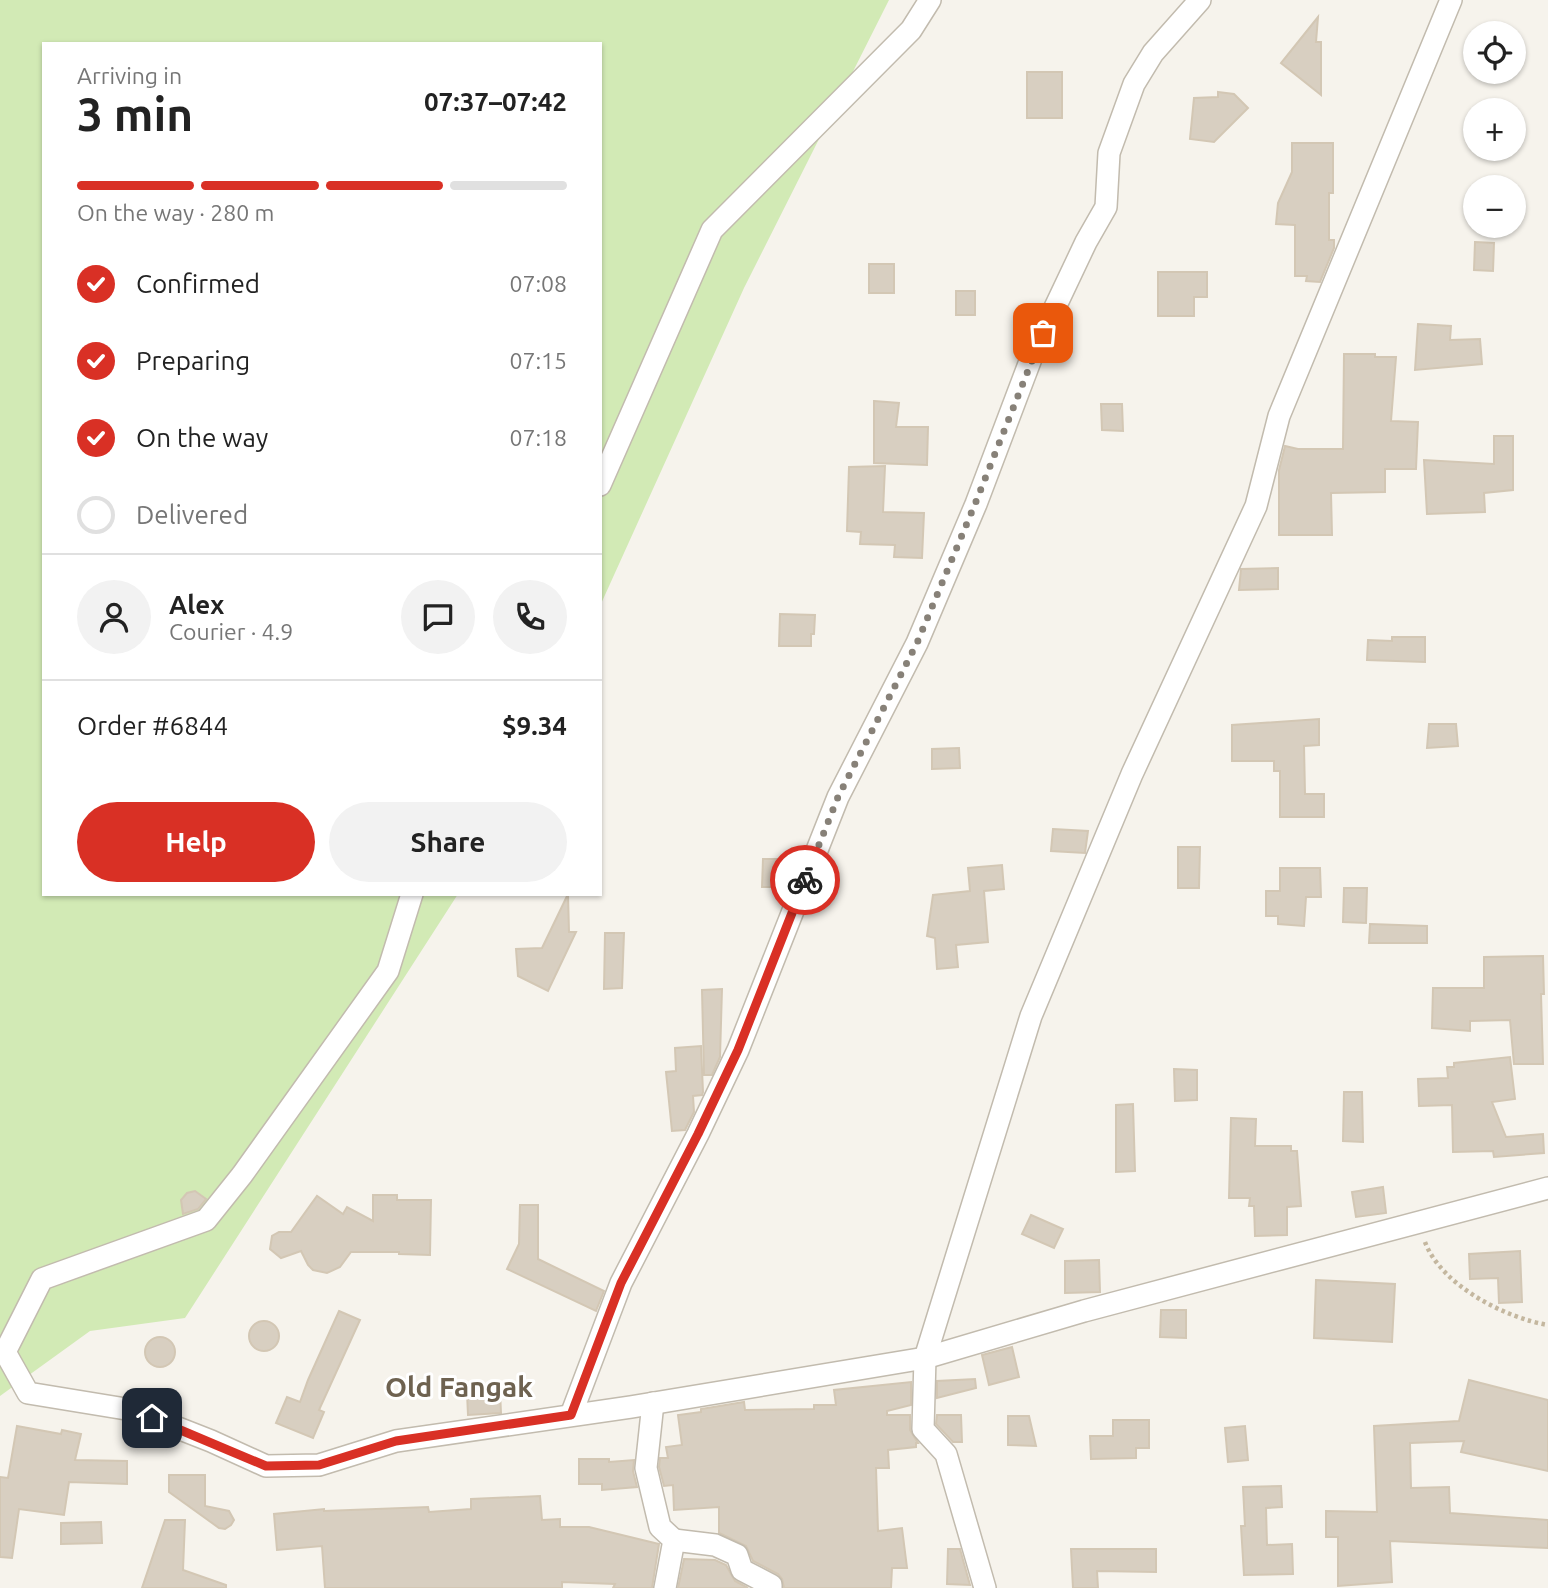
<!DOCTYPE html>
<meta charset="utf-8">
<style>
:root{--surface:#fff;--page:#f2f2f2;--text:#222;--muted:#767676;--line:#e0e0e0;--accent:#d93025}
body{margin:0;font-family:Ubuntu,sans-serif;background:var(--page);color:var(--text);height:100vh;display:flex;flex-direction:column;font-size:26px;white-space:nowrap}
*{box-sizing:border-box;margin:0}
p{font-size:23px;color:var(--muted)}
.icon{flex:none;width:38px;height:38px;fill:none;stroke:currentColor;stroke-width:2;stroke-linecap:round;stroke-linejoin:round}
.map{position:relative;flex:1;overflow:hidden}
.details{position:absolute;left:42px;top:42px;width:560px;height:854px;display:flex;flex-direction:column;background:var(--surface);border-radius:0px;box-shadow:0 2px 5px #0004}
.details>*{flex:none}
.fabs{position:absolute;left:1463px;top:21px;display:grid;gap:14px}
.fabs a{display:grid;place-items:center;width:63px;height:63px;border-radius:50%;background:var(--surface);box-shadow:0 2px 5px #0004;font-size:35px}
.pin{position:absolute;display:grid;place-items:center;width:60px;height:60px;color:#fff;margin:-30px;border-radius:14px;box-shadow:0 4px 10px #0006}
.courier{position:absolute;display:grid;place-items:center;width:70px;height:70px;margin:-35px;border:5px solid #d93025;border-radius:50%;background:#fff;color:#222;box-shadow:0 2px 9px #0007}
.overview em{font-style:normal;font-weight:600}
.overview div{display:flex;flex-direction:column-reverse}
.overview{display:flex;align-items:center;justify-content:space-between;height:119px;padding:0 35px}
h1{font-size:46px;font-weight:600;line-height:52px}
.bar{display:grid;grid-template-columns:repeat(4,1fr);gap:10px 7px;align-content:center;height:84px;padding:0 35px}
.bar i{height:9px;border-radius:5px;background:var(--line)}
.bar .selected{background:var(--accent)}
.bar p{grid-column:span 4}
.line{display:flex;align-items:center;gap:18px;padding:0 35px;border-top:2px solid var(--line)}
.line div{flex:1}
.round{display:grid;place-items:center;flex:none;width:74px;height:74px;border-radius:37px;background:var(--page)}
ol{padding:0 35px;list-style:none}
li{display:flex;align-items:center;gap:21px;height:77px}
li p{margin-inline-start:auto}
li .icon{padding:7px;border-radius:50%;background:var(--accent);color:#fff;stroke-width:4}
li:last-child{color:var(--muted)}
li i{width:38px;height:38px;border:4px solid var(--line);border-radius:50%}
.action{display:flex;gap:14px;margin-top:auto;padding:14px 35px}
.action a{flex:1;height:80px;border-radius:42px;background:var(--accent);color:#fff;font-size:28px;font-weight:600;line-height:80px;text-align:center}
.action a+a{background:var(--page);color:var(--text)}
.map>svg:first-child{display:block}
</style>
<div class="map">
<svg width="1548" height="1588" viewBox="0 0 1548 1588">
<rect width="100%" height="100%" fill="#f6f3ec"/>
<!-- green -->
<path fill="#d2eab5" d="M 0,0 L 889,0 L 744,288 L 600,606 L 600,44 L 44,44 L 44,894 L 458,894 L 185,1318 L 90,1331 L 0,1396 Z"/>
<!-- building -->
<g fill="#d8cfc1" stroke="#d3c7b4" stroke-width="2">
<path d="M 1318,17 L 1316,42 L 1321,42 L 1321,95 L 1281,63 Z"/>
<rect x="1027" y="72" width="35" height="46"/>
<path d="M 1218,92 L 1234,94 L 1248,108 L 1214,142 L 1190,139 L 1194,98 L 1218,97 Z"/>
<path d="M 1292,143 L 1333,143 L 1333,193 L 1329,193 L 1329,240 L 1334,240 L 1334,248 L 1320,282 L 1306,281 L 1307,276 L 1295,276 L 1295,225 L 1276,224 L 1278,203 L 1292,172 Z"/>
<path d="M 1475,242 L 1494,243 L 1493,271 L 1474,270 Z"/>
<rect x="869" y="264" width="25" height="29"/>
<path d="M 1158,272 L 1207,272 L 1207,297 L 1194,297 L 1194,316 L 1158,316 Z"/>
<rect x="956" y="291" width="19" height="24"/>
<path d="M 1418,324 L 1451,326 L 1450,340 L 1480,339 L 1482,364 L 1415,370 Z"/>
<path d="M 1344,354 L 1375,354 L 1375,357 L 1396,357 L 1391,421 L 1418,422 L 1416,469 L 1385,469 L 1385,492 L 1331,493 L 1332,535 L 1279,535 L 1279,470 L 1285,446 L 1298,449 L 1343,449 Z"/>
<path d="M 874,401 L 899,403 L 896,427 L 928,427 L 927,465 L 874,463 Z"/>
<path d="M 1101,404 L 1122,404 L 1123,431 L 1102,430 Z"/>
<path d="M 1494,436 L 1513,436 L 1513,490 L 1484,493 L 1485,512 L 1427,514 L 1424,460 L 1494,464 Z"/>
<path d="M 885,466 L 883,512 L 924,513 L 922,558 L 894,557 L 895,545 L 860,544 L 861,532 L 847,531 L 849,467 Z"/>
<path d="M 1278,568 L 1278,589 L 1239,590 L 1241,569 Z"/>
<path d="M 780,614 L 815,615 L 814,634 L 811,634 L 811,646 L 779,646 Z"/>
<path d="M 1392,637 L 1425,637 L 1425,662 L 1367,660 L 1368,640 L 1392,641 Z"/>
<path d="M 1319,719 L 1319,745 L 1304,746 L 1305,794 L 1324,794 L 1324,817 L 1280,817 L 1280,771 L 1274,771 L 1274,761 L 1232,761 L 1232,725 Z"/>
<path d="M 1429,724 L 1456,724 L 1458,746 L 1427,748 Z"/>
<path d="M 959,748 L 960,768 L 932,769 L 932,749 Z"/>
<path d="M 1053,829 L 1088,831 L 1085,853 L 1051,851 Z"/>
<path d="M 1178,847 L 1200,847 L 1199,888 L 1178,888 Z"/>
<path d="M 763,859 L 795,859 L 794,871 L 788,887 L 762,887 Z"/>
<path d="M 1002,865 L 1004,889 L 984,891 L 988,942 L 956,945 L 958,967 L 937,969 L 935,938 L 927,936 L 933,895 L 970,891 L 968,868 Z"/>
<path d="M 1280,868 L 1320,868 L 1321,897 L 1306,897 L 1304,926 L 1278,924 L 1278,916 L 1266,916 L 1266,891 L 1280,891 Z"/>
<path d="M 1344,888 L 1367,888 L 1366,923 L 1343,922 Z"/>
<path d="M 568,894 L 569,932 L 576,932 L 548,991 L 518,976 L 516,949 L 542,948 Z"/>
<path d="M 1370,924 L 1427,926 L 1427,943 L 1369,943 Z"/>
<path d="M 605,933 L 624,933 L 622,988 L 604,989 Z"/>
<path d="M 1543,956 L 1544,994 L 1541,994 L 1543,1064 L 1514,1064 L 1510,1020 L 1470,1021 L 1470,1031 L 1432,1028 L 1433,988 L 1484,988 L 1484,957 Z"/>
<path d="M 722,989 L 720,1057 L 712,1075 L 704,1075 L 702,990 Z"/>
<path d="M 701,1046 L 703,1092 L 702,1095 L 693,1096 L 694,1112 L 685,1130 L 672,1131 L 666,1072 L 676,1071 L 675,1048 Z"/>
<path d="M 1510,1057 L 1515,1099 L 1492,1102 L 1506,1137 L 1543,1134 L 1544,1153 L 1494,1157 L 1493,1151 L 1453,1152 L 1452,1105 L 1419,1106 L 1418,1079 L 1448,1078 L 1447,1067 L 1454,1067 L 1454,1063 Z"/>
<path d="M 1174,1069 L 1197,1070 L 1197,1100 L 1175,1101 Z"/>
<path d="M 1344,1092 L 1362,1092 L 1363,1142 L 1343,1141 Z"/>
<path d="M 1133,1104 L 1135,1171 L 1116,1172 L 1116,1105 Z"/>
<path d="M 1231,1118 L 1256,1119 L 1255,1146 L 1291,1146 L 1291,1151 L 1297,1151 L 1301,1206 L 1287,1207 L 1287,1235 L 1255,1236 L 1254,1206 L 1249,1206 L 1250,1198 L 1229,1198 Z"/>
<path d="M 1383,1187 L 1386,1213 L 1356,1217 L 1352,1192 Z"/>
<path d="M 195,1191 L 206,1199 L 198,1209 L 183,1214 L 181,1200 L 187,1193 Z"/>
<path d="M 373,1195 L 397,1195 L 397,1200 L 431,1200 L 430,1255 L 399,1254 L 399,1252 L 351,1252 L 340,1267 L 327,1273 L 313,1270 L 308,1265 L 301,1251 L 281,1258 L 270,1249 L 272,1236 L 279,1232 L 291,1232 L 317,1196 L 343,1214 L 347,1207 L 373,1221 Z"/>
<path d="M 520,1205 L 538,1205 L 538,1259 L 604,1291 L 596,1311 L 507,1269 L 519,1244 Z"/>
<path d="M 1031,1215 L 1063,1229 L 1054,1248 L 1022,1234 Z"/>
<path d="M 1520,1251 L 1522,1302 L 1499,1303 L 1498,1278 L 1470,1279 L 1469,1254 Z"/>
<path d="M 1099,1260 L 1100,1292 L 1065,1293 L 1065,1261 Z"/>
<path d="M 1316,1280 L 1395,1284 L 1392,1342 L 1314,1338 Z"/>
<path d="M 1161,1310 L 1186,1310 L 1186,1338 L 1160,1337 Z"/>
<path d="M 339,1311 L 360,1320 L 319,1410 L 324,1412 L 313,1438 L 276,1423 L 287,1397 L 300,1402 L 308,1380 Z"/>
<circle cx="264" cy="1336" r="15"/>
<circle cx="160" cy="1352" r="15"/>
<path d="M 1012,1347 L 1019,1377 L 989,1385 L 982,1355 Z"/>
<path d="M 975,1379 L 976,1388 L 937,1398 L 937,1381 Z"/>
<path d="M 1469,1380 L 1548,1400 L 1548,1471 L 1461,1452 L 1464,1441 L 1410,1443 L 1411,1488 L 1449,1487 L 1450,1513 L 1548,1520 L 1548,1548 L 1390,1541 L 1392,1582 L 1338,1586 L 1338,1537 L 1326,1537 L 1326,1511 L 1377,1512 L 1374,1426 L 1459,1421 Z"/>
<path d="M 911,1382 L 911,1405 L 887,1411 L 887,1415 L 910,1415 L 910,1430 L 918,1443 L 916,1443 L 916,1447 L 888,1450 L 889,1468 L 876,1468 L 878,1531 L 902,1528 L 907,1568 L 892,1568 L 891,1588 L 784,1588 L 782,1579 L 778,1574 L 753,1561 L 746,1546 L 719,1533 L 719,1507 L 674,1510 L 673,1485 L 664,1486 L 659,1467 L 660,1458 L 668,1458 L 666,1447 L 682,1445 L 678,1415 L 701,1412 L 701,1409 L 744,1402 L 745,1410 L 814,1409 L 814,1405 L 836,1405 L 834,1390 Z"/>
<path d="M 500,1392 L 501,1413 L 468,1415 L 467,1393 Z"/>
<path d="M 937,1415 L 961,1415 L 962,1442 L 953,1442 L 936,1424 Z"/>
<path d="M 1008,1416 L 1029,1416 L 1036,1446 L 1008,1445 Z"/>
<path d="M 1113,1420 L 1149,1420 L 1149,1448 L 1136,1448 L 1136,1458 L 1091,1459 L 1090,1436 L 1113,1436 Z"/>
<path d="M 17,1426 L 61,1434 L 62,1430 L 81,1434 L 75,1460 L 127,1461 L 127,1484 L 69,1482 L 64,1515 L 19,1509 L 12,1558 L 0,1557 L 0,1477 L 8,1478 Z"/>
<path d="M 1245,1426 L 1248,1460 L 1228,1462 L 1225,1428 Z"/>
<path d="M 579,1459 L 609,1459 L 609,1462 L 634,1460 L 633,1471 L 637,1487 L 602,1490 L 602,1484 L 579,1484 Z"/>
<path d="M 169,1475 L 205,1475 L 205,1506 L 229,1511 L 234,1520 L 231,1525 L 225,1529 L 219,1528 L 169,1492 Z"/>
<path d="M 1281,1486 L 1282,1507 L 1266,1508 L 1267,1545 L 1292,1544 L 1293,1574 L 1244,1575 L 1241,1526 L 1245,1526 L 1243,1487 Z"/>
<path d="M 540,1496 L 542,1520 L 560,1519 L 560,1527 L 589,1527 L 659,1544 L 652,1588 L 613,1588 L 615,1584 L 562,1582 L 562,1588 L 325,1588 L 322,1546 L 277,1550 L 274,1514 L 324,1509 L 324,1511 L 428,1507 L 429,1512 L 471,1509 L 471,1499 Z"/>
<path d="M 165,1520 L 185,1520 L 183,1570 L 226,1585 L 226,1588 L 142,1588 Z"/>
<path d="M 101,1522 L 102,1543 L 61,1544 L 61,1523 Z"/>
<path d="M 948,1549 L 960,1549 L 970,1585 L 947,1584 Z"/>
<path d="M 1071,1549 L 1156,1549 L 1156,1572 L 1097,1571 L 1098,1588 L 1073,1588 Z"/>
<path d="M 684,1559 L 715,1560 L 726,1565 L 735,1581 L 748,1588 L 678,1588 Z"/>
</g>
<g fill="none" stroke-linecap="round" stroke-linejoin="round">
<defs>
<g id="minor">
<path d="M 600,485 L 712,230 L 911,30 L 930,0"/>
<path d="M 412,894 L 388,971 L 242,1175 L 206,1220 L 42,1279 L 5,1352 L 28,1393 L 132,1410 L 211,1441 L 266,1466 L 319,1465 L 396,1441 L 631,1407 L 925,1358 L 1084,1311 L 1548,1188"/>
<path d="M 653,1403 L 646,1468 L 660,1527 L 674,1540 L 665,1588"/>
<path d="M 571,1415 L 621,1283 L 698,1134 L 738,1050 L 838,797 L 917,643 L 976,504 L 1032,356 L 1086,242 L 1106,207 L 1109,153 L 1134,84 L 1153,53 L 1200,0"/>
<path d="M 674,1540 L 715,1545 L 737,1555 L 742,1570 L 771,1585 L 771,1588"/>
<path d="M 985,1588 L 946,1454 L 923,1429 L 925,1358 L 1031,1016 L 1132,774 L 1256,506 L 1279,416 L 1451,0"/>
</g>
</defs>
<!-- minor casing -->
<use href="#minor" stroke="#c2bbae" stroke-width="24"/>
<!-- path -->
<path stroke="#c4b79f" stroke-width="4.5" stroke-dasharray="3.5 3.5" stroke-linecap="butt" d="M 1425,1242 C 1441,1285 1505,1318 1548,1325"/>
<!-- minor -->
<use href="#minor" stroke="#fff" stroke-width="21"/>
</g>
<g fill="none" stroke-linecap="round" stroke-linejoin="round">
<!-- done -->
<path stroke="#878178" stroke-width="7" stroke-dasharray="0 12.6" d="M 805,880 L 838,797 L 917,643 L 975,504 L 1043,333"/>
<!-- route -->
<path stroke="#d93025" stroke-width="9" d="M 152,1418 L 266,1466 L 319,1465 L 396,1441 L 571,1415 L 621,1283 L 698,1134 L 738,1050 L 805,880"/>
</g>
<g text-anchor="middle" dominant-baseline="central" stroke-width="6" stroke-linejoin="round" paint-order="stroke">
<!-- district labels -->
<g font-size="28" font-weight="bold" fill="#6e6250" stroke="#fff">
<text x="459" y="1386">Old Fangak</text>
</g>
</g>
</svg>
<div class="fabs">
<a><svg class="icon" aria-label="locate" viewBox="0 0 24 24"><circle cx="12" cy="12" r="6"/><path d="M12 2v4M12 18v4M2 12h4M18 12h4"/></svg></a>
<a>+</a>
<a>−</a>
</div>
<div class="pin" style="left:1043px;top:333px;background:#ea580c"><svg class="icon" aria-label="bag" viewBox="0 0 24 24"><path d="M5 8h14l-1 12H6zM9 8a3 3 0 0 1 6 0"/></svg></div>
<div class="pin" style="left:152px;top:1418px;background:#1f2937"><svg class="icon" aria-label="home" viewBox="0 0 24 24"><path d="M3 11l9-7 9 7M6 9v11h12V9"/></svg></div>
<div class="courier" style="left:805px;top:880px"><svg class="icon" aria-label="bike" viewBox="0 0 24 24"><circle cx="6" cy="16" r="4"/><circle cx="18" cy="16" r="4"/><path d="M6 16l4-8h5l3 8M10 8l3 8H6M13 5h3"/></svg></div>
<section class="details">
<div class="overview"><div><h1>3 min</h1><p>Arriving in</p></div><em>07:37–07:42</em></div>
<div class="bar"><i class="selected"></i><i class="selected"></i><i class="selected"></i><i></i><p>On the way · 280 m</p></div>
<ol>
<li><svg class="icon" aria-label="check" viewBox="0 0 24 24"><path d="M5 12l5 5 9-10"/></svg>Confirmed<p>07:08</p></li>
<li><svg class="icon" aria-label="check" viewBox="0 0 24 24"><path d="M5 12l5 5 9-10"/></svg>Preparing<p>07:15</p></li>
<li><svg class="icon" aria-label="check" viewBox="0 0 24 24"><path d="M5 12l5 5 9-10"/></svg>On the way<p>07:18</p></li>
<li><i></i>Delivered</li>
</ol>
<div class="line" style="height:126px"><a class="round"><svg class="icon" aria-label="person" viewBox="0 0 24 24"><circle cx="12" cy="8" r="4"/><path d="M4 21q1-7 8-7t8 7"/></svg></a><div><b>Alex</b><p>Courier · 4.9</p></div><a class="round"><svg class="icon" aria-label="chat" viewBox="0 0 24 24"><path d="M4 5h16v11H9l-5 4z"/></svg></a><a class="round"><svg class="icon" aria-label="phone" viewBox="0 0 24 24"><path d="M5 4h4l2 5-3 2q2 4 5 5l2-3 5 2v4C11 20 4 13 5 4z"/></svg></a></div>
<div class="line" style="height:91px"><div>Order #6844</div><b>$9.34</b></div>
<div class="action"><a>Help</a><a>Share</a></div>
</section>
</div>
